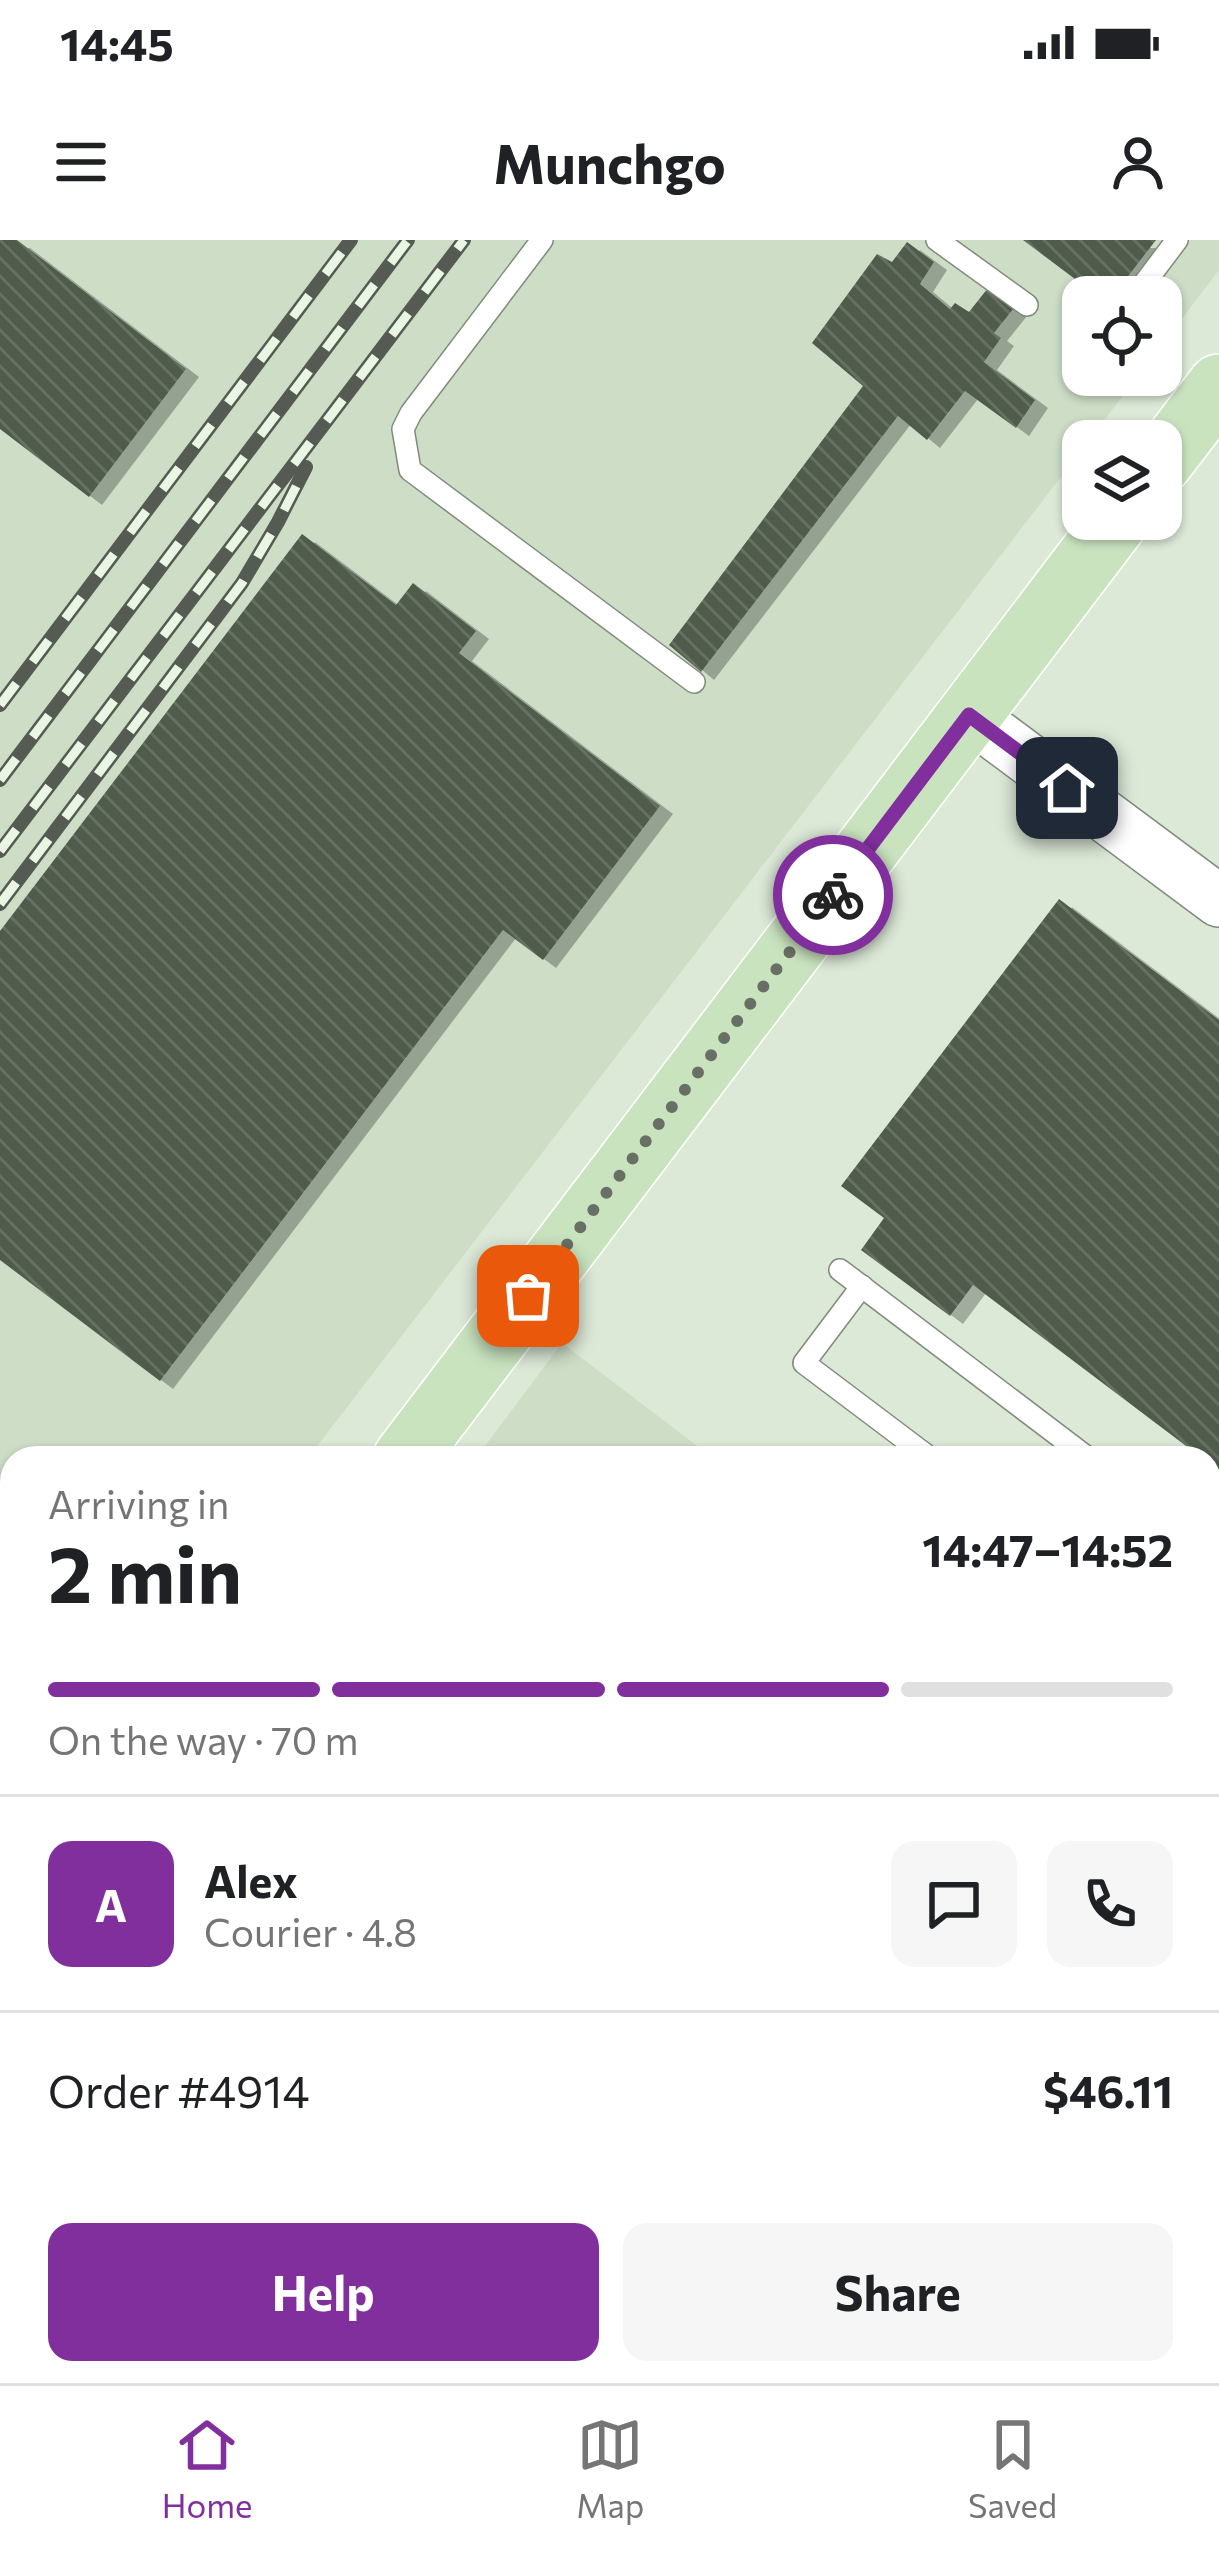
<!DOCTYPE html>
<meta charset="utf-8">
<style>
:root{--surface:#fff;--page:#f6f6f6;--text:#202124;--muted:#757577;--line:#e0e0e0;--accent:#822f9e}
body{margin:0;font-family:Commissioner,sans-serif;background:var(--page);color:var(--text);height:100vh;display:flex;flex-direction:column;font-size:45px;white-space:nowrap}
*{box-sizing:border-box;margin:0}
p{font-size:39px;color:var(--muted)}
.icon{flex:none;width:66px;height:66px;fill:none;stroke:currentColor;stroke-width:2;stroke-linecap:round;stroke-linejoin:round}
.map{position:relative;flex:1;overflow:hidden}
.sheet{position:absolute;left:0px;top:1206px;width:1221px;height:939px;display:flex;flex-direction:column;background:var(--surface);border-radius:36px 36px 0 0;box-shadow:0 3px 9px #0004}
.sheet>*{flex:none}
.controls{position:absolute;left:1062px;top:36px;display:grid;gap:24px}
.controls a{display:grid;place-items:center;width:120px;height:120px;border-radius:24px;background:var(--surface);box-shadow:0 3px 9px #0004;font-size:60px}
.pin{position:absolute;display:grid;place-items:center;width:102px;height:102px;color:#fff;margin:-51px;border-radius:24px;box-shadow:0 6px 18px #0006}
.courier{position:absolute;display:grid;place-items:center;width:120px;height:120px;margin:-60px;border:9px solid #822f9e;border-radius:50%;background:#fff;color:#222;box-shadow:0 3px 15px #0007}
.headline em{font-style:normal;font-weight:700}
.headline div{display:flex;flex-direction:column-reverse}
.headline{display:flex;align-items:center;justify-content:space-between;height:204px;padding:0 48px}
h1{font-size:78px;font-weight:700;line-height:90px}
.bar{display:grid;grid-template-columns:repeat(4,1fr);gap:18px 12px;align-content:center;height:144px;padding:0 48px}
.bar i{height:15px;border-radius:9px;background:var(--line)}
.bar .current{background:var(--accent)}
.bar p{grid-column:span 4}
.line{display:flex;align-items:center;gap:30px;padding:0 48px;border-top:3px solid var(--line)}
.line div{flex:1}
.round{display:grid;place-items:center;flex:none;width:126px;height:126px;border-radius:24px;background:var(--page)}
.primary-button{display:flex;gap:24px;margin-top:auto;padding:24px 48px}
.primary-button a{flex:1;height:138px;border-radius:24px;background:var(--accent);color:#fff;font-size:48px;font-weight:700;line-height:138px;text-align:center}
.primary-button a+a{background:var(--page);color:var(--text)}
.status{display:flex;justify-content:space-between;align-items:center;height:84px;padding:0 60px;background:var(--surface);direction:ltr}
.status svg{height:33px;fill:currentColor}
header{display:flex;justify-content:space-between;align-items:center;height:156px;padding:0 48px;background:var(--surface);font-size:54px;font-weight:700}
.menu{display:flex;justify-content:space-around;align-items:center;height:168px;border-top:3px solid var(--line);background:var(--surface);font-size:33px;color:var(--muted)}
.menu a{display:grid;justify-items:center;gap:6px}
.menu .current{color:var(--accent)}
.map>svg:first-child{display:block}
</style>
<div class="status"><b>14:45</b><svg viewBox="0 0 49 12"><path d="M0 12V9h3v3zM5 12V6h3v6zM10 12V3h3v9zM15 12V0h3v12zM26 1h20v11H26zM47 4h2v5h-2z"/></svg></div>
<header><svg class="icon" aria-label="menu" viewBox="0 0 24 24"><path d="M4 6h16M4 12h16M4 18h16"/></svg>Munchgo<svg class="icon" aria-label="person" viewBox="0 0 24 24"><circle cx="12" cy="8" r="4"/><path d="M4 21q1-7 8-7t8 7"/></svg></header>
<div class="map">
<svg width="1219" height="2143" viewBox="0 0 1219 2143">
<defs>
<pattern id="building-back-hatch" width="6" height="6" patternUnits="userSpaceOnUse" patternTransform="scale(3)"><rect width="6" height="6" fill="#505b4c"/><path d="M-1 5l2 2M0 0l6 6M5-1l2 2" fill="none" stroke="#666f63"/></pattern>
<filter id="shadow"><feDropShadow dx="13" dy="8" stdDeviation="0" flood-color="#0004"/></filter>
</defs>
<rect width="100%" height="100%" fill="#dce9d7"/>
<!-- built -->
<g fill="#cdddc6">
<path d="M 0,0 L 1219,0 L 1219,30 L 1161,106 L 1161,57 L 1083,57 L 1083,135 L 1139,135 L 1088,201 L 1083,201 L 1083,208 L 308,1218 L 12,1218 L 12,1603 L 0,1619 Z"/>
<path d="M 562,1103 L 713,1218 L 476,1218 Z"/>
<path d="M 1209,1595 L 1219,1603 L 1219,1747 L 1209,1760 Z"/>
<path d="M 12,1833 L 12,2133 L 927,2133 L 919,2143 L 0,2143 L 0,1849 Z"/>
</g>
<!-- building -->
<g fill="url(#building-back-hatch)" filter="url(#shadow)">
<path d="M 0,0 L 17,0 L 186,129 L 89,257 L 0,189 Z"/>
<path d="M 1023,0 L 1156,0 L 1112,57 L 1099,57 Z"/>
<path d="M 907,2 L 934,22 L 920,44 L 950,69 L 955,63 L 969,72 L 988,48 L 1014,68 L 994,93 L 1001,98 L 984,122 L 1035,160 L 1016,188 L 965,151 L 927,200 L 898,176 L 701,432 L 669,405 L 863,146 L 812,103 L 877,14 L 892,22 Z"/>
<path d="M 302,294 L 396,365 L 413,343 L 476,391 L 459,413 L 660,566 L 543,720 L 503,690 L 160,1141 L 0,1020 L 0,691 Z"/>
<path d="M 1059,659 L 1219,780 L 1219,1231 L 1209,1224 L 1209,1218 L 1202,1218 L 973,1045 L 950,1076 L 861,1010 L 884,978 L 841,946 Z"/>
<path d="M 1219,1902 L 1219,1998 L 1215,2004 L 1209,2000 L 1209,1917 Z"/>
<path d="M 12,2036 L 12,2133 L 135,2133 L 148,2143 L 0,2143 L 0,2052 Z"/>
<path d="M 1021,2133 L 1041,2133 L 1054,2143 L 1013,2143 Z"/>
<path d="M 1064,2133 L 1101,2133 L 1094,2143 L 1078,2143 Z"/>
</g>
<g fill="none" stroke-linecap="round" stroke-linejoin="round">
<defs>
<g id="service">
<path d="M 542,0 L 411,173 L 403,189 L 410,230 L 694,442"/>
<path d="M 937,0 L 1027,65"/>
<path d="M 1134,57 L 1177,0"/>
<path d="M 840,1030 L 1088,1218"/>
<path d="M 862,1046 L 804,1123 L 930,1218"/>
<path d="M 1209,1310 L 1219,1317"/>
<path d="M 1209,1784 L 1219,1771"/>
<path d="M 938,2143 L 945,2133"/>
</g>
<path id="minor" d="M 1216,2143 L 1219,2140"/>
<path id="tertiary" d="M 969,475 L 1219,661"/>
<g id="primary">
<path d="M 1161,222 L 1219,146"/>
<path d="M 405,1218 L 1118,279"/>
<path d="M 0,1752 L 12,1736"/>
</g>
</defs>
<!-- service casing -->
<use href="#service" stroke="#808b7b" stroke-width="24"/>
<!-- minor casing -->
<use href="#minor" stroke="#808b7b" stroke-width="45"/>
<!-- tertiary casing -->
<use href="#tertiary" stroke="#808b7b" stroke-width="54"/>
<!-- primary casing -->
<use href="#primary" stroke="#fff" stroke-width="66"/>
<!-- service -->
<use href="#service" stroke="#fff" stroke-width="21"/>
<!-- minor -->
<use href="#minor" stroke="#fff" stroke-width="42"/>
<!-- tertiary -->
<use href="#tertiary" stroke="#fff" stroke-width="51"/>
<!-- primary -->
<use href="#primary" stroke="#cae3bf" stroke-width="63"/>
<defs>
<g id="rail">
<path d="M 0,465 L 351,0"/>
<path d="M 0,540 L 408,0"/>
<path d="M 0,611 L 464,0"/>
<path d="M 0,664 L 242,343 L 278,282 L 306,227"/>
</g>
</defs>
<!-- rail casing -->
<use href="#rail" stroke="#555b52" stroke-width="14"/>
<!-- rail -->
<use href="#rail" stroke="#eaf6e4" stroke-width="9" stroke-dasharray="27" stroke-linecap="butt"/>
</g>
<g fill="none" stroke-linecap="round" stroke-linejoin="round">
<!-- done -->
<path stroke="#687065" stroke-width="12" stroke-dasharray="0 21.6" d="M 528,1056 L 833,655"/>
<!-- route -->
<path stroke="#822f9e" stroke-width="15" d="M 833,655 L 969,475 L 1067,548"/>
</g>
</svg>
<div class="controls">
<a><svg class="icon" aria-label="locate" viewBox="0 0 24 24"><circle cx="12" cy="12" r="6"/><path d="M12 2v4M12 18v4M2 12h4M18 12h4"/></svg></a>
<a><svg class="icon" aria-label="layers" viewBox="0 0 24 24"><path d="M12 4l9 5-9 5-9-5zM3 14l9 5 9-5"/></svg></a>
</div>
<div class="pin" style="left:528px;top:1056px;background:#ea580c"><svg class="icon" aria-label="bag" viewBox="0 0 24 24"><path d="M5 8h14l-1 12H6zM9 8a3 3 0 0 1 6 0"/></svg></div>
<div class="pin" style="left:1067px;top:548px;background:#1f2937"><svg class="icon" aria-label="home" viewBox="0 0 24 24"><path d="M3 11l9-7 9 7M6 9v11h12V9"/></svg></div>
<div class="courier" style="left:833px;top:655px"><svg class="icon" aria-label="bike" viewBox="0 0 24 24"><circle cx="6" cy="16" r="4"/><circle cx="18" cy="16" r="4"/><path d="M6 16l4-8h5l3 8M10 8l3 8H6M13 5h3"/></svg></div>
<section class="sheet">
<div class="headline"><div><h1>2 min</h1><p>Arriving in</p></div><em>14:47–14:52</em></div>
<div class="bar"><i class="current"></i><i class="current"></i><i class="current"></i><i></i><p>On the way · 70 m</p></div>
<div class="line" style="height:216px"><b class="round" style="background:var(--accent);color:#fff">A</b><div><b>Alex</b><p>Courier · 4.8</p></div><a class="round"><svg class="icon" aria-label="chat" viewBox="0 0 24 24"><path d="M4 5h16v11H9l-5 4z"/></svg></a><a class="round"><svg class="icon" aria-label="phone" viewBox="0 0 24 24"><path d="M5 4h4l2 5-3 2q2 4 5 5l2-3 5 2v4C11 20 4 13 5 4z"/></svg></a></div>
<div class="line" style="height:156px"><div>Order #4914</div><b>$46.11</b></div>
<div class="primary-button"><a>Help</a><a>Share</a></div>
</section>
</div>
<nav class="menu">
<a class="current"><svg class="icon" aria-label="home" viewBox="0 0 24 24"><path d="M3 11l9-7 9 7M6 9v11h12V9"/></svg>Home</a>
<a><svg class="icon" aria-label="map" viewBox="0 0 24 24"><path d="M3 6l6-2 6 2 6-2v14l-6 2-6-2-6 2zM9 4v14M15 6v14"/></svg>Map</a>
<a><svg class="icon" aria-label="saved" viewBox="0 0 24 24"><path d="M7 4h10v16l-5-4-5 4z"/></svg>Saved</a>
</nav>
